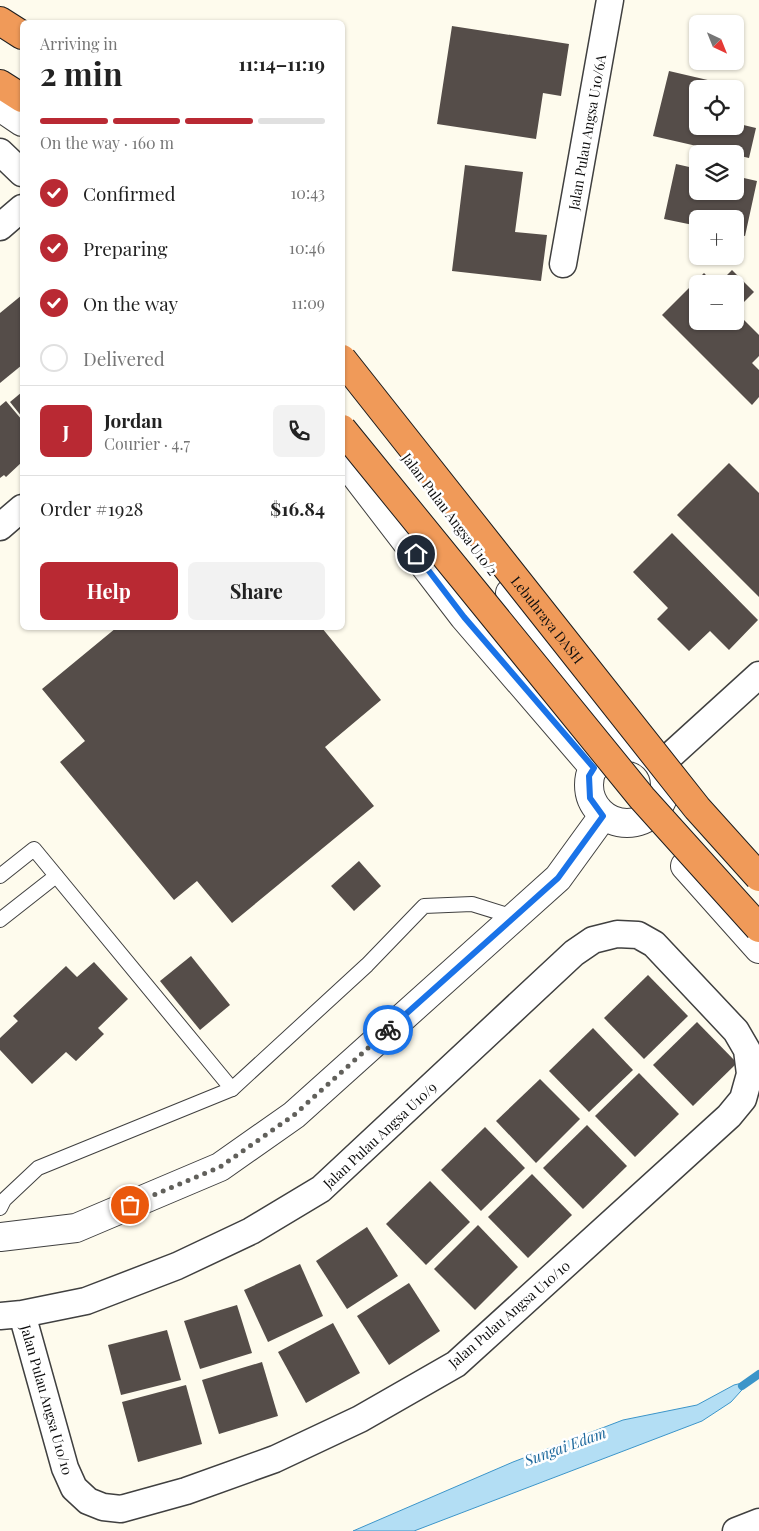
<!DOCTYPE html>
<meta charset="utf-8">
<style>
:root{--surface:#fff;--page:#f2f2f2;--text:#222;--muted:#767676;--line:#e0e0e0;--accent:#b92933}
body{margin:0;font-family:"Playfair Display",serif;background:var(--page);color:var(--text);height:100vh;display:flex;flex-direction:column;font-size:19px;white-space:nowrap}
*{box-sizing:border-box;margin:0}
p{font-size:16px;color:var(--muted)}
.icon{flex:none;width:28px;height:28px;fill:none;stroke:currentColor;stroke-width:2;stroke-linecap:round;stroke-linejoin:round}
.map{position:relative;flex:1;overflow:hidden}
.side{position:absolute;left:20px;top:20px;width:325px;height:610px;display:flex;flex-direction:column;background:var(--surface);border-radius:8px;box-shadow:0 1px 4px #0004}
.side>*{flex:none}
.needle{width:32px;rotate:137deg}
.controls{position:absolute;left:689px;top:15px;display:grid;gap:10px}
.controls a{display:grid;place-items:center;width:55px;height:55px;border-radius:8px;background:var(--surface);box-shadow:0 1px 4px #0004;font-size:25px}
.pin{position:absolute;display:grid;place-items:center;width:42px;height:42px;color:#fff;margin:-21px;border:2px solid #fff;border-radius:50%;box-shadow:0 1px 5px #0007}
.courier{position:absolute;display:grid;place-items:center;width:50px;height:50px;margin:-25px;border:4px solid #1a73e8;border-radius:50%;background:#fff;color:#222;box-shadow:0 1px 6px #0007}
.head em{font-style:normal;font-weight:700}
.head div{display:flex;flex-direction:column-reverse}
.head{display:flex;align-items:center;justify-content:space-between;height:85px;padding:0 20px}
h1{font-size:32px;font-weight:700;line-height:38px}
.bar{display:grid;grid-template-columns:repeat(4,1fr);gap:8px 5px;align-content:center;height:60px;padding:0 20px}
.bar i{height:6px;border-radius:4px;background:var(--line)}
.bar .selected{background:var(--accent)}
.bar p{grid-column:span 4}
.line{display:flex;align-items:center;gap:12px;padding:0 20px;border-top:1px solid var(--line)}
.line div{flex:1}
.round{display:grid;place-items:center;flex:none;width:52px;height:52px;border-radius:8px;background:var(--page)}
ol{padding:0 20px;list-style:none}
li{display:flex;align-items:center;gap:15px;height:55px}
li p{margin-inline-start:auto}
li .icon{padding:5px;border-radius:50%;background:var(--accent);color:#fff;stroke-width:4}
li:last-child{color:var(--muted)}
li i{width:28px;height:28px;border:2px solid var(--line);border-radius:50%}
.action{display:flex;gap:10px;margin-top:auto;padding:10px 20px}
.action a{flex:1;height:58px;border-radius:8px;background:var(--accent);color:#fff;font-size:20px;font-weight:700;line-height:58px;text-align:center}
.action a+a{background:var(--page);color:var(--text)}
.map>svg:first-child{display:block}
</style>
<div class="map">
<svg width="759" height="1531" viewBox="0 0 759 1531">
<rect width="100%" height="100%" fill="#fefbed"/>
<!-- water -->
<path fill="#b3def4" stroke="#3c95c9" d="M 750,1381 L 731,1402 L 702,1421 L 414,1531 L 353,1531 L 513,1462 L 623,1420 L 697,1405 L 734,1385 Z"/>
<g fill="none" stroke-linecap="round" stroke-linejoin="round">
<!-- stream -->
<path stroke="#3c95c9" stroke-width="8" d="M 742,1386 L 759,1374"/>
</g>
<!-- building -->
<g fill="#554d49">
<path d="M 452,26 L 569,44 L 561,96 L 543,93 L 536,139 L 437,124 Z"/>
<path d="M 669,71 L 742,88 L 736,113 L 735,89 L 698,89 L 698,126 L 735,126 L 735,123 L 756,128 L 749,158 L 653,136 Z"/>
<path d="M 676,164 L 698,169 L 698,191 L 735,191 L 735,176 L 757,181 L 745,236 L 735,234 L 735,219 L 698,219 L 698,226 L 664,219 Z"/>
<path d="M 465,165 L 523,172 L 515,232 L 547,235 L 541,281 L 452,271 Z"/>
<path d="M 732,270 L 754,292 L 735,311 L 759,335 L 759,356 L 752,363 L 759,370 L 759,397 L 752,405 L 662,315 L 704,273 L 715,284 L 698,284 L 698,321 L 735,321 L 735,284 L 718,284 Z"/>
<path d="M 22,295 L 22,365 L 0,383 L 0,313 Z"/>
<path d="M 22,392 L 22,417 L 10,402 Z"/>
<path d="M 6,401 L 22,420 L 22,462 L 6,477 L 4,475 L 0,478 L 0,406 Z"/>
<path d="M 729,463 L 759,493 L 759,597 L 677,515 Z"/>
<path d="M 672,533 L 758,620 L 729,650 L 710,631 L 689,651 L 657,619 L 668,608 L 633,572 Z"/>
<path d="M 116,628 L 322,628 L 381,700 L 325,747 L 374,806 L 232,923 L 197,881 L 174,900 L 60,762 L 85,741 L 42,689 Z"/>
<path d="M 359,861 L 381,886 L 354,911 L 331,886 Z"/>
<path d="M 191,956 L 230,1005 L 200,1030 L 160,981 Z"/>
<path d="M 94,962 L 128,999 L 98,1028 L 104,1034 L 76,1061 L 66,1052 L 32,1084 L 0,1050 L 0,1038 L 18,1021 L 13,1016 L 66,966 L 77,977 Z"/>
<path d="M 648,975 L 688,1016 L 644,1059 L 604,1018 Z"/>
<path d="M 697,1022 L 737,1063 L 693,1106 L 653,1065 Z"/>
<path d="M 593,1028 L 633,1070 L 589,1112 L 549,1071 Z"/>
<path d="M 639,1073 L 679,1114 L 635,1157 L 595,1116 Z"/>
<path d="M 540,1079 L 580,1119 L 536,1163 L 496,1121 Z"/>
<path d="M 587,1125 L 627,1166 L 583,1209 L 543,1168 Z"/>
<path d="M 485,1127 L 525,1168 L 481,1211 L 441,1170 Z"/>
<path d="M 532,1174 L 572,1215 L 528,1258 L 488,1217 Z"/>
<path d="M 430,1181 L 470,1222 L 426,1265 L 386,1224 Z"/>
<path d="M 478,1225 L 518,1267 L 475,1310 L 434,1269 Z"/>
<path d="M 367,1227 L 398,1276 L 347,1309 L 316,1261 Z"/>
<path d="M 300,1264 L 323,1316 L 268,1342 L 244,1290 Z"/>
<path d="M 409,1283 L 440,1331 L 389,1365 L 357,1316 Z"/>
<path d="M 237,1305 L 252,1353 L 200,1369 L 184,1321 Z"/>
<path d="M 333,1323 L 360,1373 L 306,1403 L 278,1352 Z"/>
<path d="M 167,1330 L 181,1380 L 121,1395 L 108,1345 Z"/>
<path d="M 262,1362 L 278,1416 L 219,1434 L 202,1380 Z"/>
<path d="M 186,1385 L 202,1444 L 138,1462 L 122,1402 Z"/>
</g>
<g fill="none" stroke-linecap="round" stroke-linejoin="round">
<defs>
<g id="service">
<path d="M 0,876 L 34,849 L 232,1089"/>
<path d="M 0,920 L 56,876"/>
<path d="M 0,1208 L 4,1200 L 38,1168 L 232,1089 L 367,965 L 424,906 L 472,904 L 514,917"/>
</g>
<g id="minor">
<path d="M 0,152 L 22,173"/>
<path d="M 0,227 L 22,208"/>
<path id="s1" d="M 563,264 L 610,0"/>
<path d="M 0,527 L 22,508"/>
<path d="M 660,765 L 759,675"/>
<path id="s2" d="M 0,1316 L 22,1314 L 86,1301 L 177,1266 L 251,1231 L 321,1189 L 574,953 L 593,940 L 617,934 L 638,935 L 654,944 L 736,1031 L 747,1050 L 750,1074 L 743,1099 L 729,1116 L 456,1364 L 360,1419 L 275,1459 L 186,1491 L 121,1509 L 103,1507 L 88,1501 L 74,1488 L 65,1468 L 22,1314"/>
<path d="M 736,1531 L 759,1522"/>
</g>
<g id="tertiary">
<path d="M 0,107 L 22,122"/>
<path d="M 342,458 L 464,617 L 594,768"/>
<path d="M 510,593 L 628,748"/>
<circle cx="627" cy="785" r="38"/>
<path d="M 685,866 L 759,949"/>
<path d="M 0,1237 L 76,1228 L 220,1167 L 294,1115 L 558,878 L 603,816"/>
</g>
<g id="motorway">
<path d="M 0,21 L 22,35"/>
<path d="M 0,84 L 22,98"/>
</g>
</defs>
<!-- service casing -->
<use href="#service" stroke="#404040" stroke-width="16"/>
<!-- minor casing -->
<use href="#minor" stroke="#404040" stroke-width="29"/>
<!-- tertiary casing -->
<use href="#tertiary" stroke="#404040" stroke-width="30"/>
<!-- motorway casing -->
<use href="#motorway" stroke="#1e1e1e" stroke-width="30"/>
<!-- service -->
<use href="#service" stroke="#fff" stroke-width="14"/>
<!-- minor -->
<use href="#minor" stroke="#fff" stroke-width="26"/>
<!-- tertiary -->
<use href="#tertiary" stroke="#fff" stroke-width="28"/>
<!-- motorway -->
<use href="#motorway" stroke="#f09a59" stroke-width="28"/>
<defs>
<g id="motorway-bridge">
<path id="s3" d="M 342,359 L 697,808 L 759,877"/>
<path d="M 342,429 L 642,798 L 759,928"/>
</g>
</defs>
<!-- motorway-bridge casing -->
<use href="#motorway-bridge" stroke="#1e1e1e" stroke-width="30" stroke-linecap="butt"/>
<!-- motorway-bridge -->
<use href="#motorway-bridge" stroke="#f09a59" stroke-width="28"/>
</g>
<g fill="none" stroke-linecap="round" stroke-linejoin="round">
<!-- done -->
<path stroke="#61605b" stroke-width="5" stroke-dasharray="0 9" d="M 130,1205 L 220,1167 L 294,1115 L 388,1030"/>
<!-- route -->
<path stroke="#1a73e8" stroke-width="6" d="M 388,1030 L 558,878 L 603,816 L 590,798 L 589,776 L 594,768 L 464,617 L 416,554"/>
</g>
<g text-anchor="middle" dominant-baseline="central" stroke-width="5" stroke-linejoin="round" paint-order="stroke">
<!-- street labels -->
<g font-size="14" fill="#0d0d0d" stroke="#fff">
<text stroke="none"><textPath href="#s1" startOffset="134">Jalan Pulau Angsa U10/6A</textPath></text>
<text transform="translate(450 514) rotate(53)">Jalan Pulau Angsa U10/2</text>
<text stroke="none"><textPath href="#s3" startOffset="332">Lebuhraya DASH</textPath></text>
<text stroke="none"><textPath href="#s2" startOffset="428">Jalan Pulau Angsa U10/9</textPath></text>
<text transform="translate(509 1314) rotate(-41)">Jalan Pulau Angsa U10/10</text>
<text transform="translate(47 1400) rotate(74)">Jalan Pulau Angsa U10/10</text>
</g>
<!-- water labels -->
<g font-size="15" font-style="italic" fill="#1a669b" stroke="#fff">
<text transform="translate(565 1446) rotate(-20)">Sungai Edam</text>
</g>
</g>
</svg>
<div class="controls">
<a><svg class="needle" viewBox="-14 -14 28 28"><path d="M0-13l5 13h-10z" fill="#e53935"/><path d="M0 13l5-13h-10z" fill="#767676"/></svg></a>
<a><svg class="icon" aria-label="locate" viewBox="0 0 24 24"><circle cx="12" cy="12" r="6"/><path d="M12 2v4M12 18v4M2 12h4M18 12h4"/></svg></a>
<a><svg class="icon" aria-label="layers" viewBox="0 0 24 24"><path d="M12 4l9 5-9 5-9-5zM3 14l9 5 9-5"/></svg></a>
<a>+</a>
<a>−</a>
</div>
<div class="pin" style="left:130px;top:1205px;background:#ea580c"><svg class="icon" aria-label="bag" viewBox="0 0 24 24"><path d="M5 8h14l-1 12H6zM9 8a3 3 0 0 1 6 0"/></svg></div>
<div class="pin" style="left:416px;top:554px;background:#1f2937"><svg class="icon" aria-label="home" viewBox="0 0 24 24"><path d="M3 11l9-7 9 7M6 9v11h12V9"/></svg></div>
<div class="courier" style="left:388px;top:1030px"><svg class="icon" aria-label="bike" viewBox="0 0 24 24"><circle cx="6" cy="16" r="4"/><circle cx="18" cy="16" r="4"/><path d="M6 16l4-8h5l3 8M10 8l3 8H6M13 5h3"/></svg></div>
<section class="side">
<div class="head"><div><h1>2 min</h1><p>Arriving in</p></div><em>11:14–11:19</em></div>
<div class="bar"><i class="selected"></i><i class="selected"></i><i class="selected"></i><i></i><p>On the way · 160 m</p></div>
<ol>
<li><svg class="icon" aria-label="check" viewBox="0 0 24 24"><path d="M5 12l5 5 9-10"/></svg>Confirmed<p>10:43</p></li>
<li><svg class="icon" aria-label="check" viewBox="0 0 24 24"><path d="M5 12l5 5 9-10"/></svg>Preparing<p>10:46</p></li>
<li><svg class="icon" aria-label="check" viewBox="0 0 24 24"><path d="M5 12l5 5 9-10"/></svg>On the way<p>11:09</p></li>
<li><i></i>Delivered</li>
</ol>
<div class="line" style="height:90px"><b class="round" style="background:var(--accent);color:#fff">J</b><div><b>Jordan</b><p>Courier · 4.7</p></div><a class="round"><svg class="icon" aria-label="phone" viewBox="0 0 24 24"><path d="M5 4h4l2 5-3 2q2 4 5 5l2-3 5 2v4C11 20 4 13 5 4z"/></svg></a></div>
<div class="line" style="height:65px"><div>Order #1928</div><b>$16.84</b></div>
<div class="action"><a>Help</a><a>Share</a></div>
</section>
</div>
